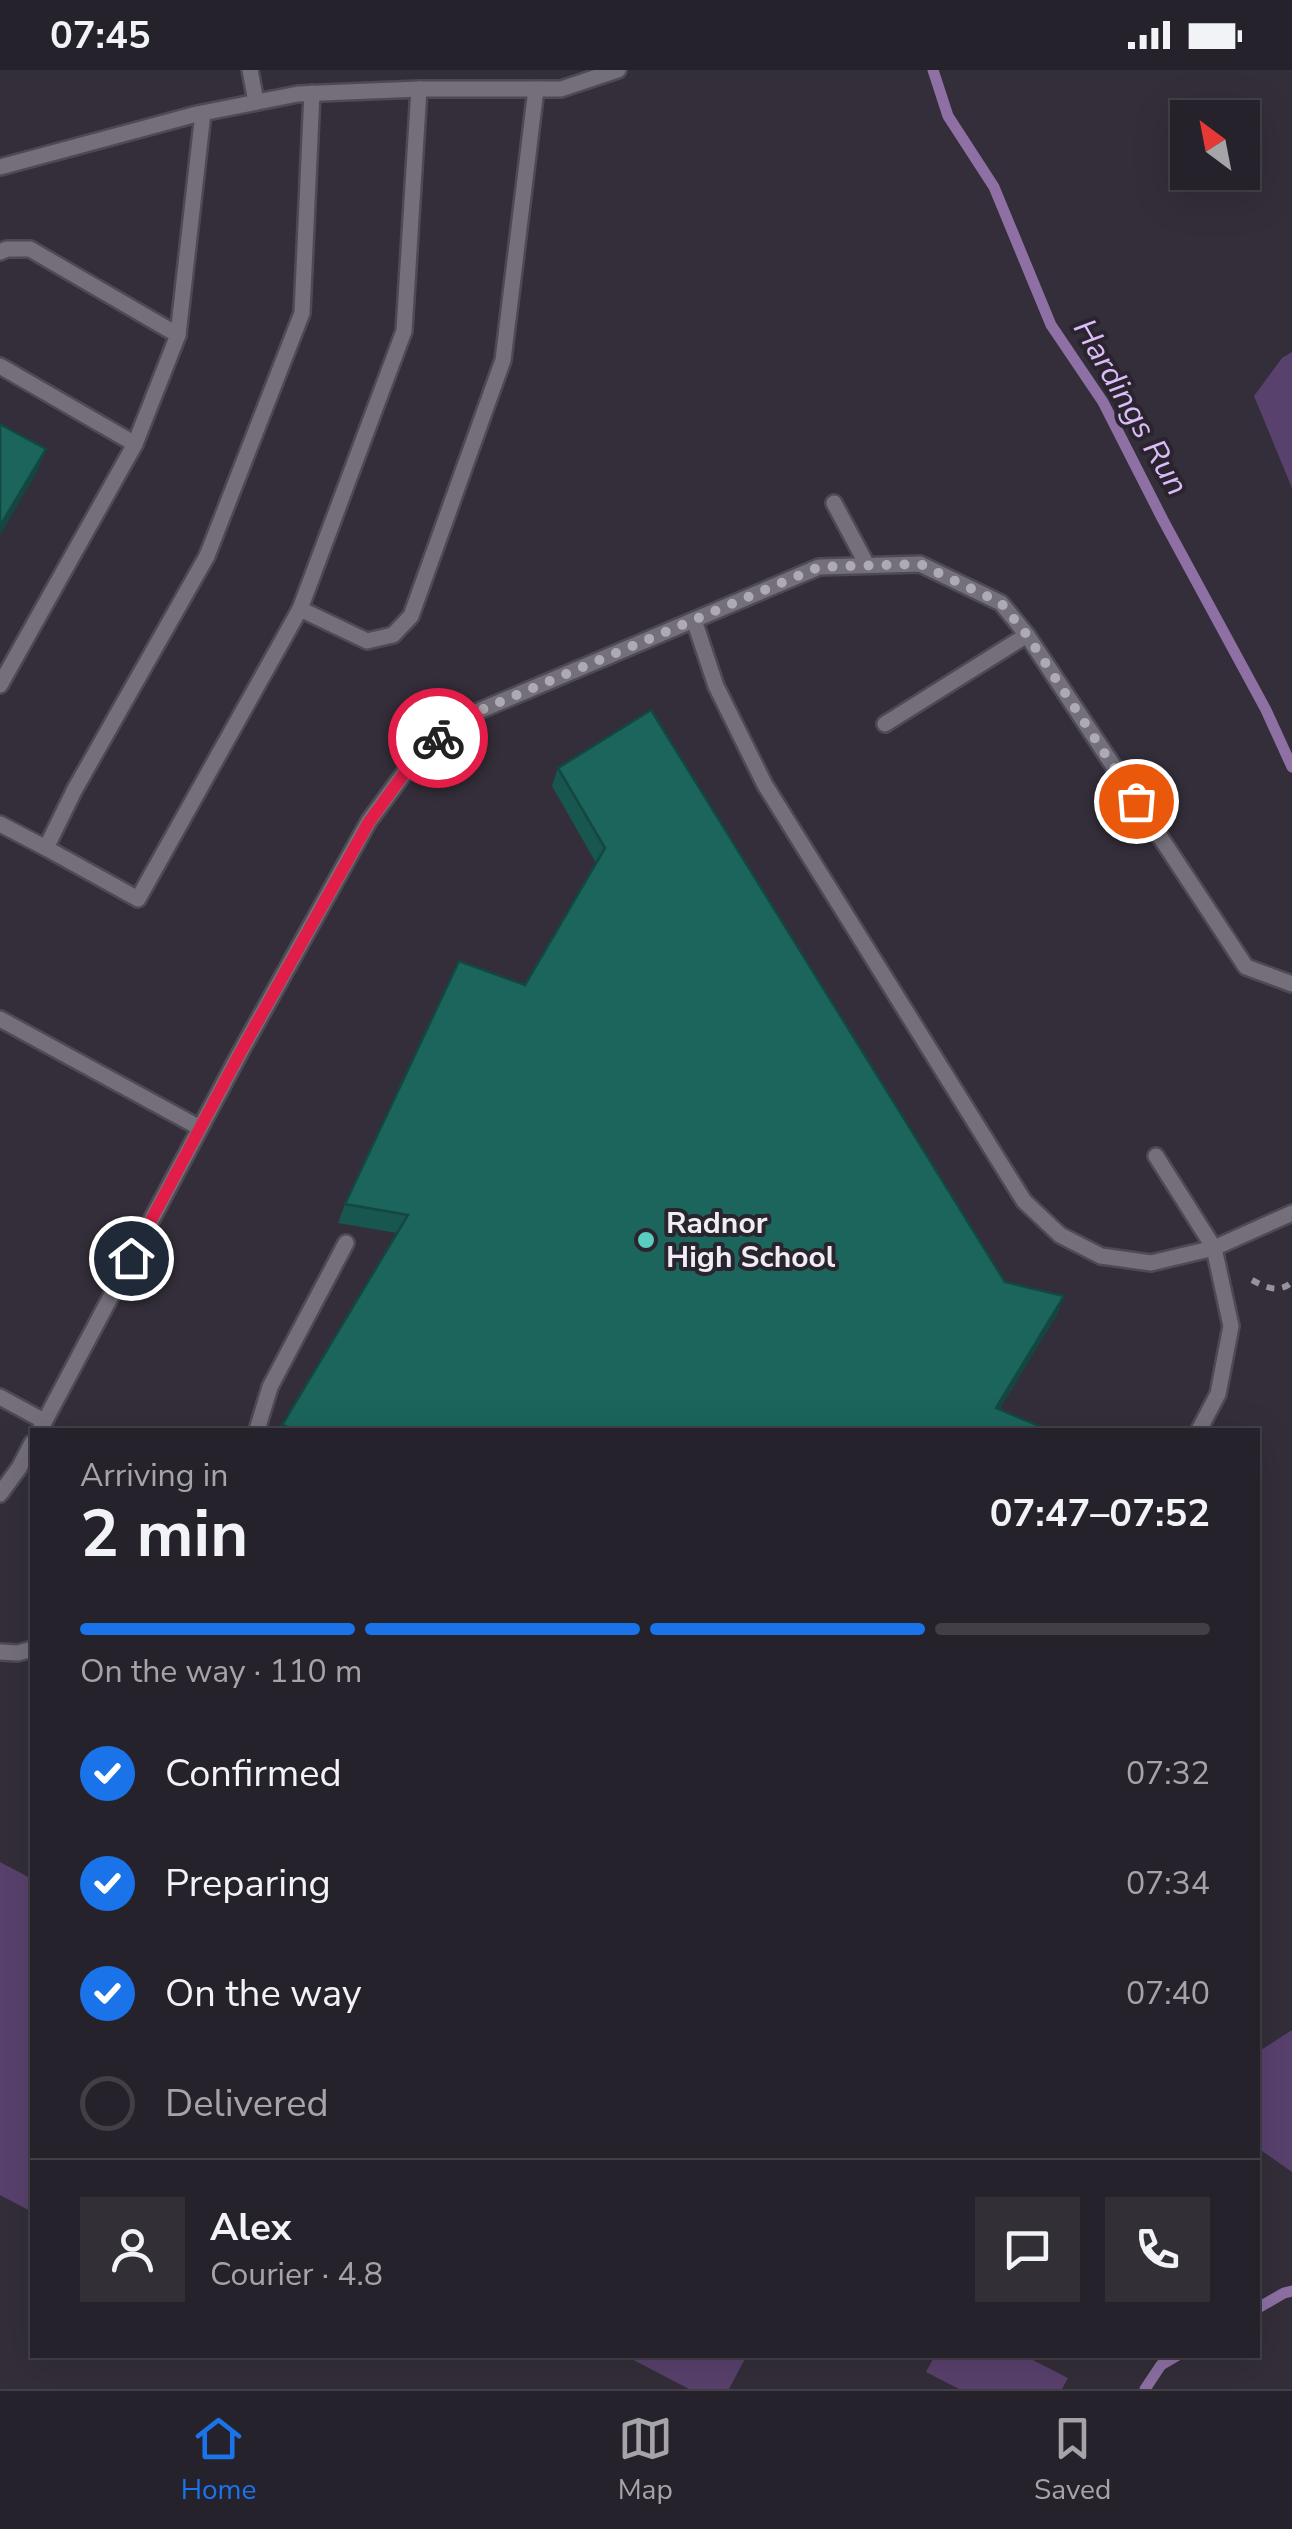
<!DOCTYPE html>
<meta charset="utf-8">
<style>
:root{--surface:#26222b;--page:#322f37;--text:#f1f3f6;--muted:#a4a4a9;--line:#423f47;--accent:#1a73e8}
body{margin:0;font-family:"Nunito Sans",sans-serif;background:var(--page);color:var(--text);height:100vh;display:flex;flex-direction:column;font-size:38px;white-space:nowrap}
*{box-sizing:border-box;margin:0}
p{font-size:32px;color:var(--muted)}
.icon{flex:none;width:55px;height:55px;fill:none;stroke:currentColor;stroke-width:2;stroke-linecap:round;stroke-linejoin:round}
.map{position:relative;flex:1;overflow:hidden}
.sheet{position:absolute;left:30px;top:1358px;width:1230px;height:930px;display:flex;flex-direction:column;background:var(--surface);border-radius:0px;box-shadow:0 10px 40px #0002,0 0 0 2px var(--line)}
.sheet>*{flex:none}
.needle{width:65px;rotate:328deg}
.controls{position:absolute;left:1170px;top:30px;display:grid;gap:20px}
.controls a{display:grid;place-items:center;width:90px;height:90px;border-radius:0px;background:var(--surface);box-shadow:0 10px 40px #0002,0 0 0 2px var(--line);font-size:50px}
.pin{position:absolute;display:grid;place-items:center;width:85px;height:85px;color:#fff;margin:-42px;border:5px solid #fff;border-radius:50%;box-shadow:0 2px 10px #0007}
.courier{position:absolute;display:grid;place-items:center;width:100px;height:100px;margin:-50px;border:8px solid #e11d48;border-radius:50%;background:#fff;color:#222;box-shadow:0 2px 12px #0007}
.summary em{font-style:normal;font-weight:700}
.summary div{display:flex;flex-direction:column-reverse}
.summary{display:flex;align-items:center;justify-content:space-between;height:170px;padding:0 50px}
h1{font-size:65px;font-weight:700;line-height:75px}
.bar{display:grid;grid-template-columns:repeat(4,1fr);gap:15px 10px;align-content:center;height:120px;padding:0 50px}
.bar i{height:12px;border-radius:8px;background:var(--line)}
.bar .current{background:var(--accent)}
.bar p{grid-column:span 4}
.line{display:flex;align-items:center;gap:25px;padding:0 50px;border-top:2px solid var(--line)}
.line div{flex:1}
.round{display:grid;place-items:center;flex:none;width:105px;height:105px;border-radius:0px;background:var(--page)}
ol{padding:0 50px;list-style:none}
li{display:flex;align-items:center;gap:30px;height:110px}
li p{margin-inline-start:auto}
li .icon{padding:10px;border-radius:50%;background:var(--accent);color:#fff;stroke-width:4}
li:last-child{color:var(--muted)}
li i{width:55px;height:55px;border:5px solid var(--line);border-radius:50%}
.status{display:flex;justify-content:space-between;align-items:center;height:70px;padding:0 50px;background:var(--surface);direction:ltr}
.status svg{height:28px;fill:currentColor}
.dock{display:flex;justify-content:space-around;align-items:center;height:140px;border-top:2px solid var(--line);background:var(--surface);font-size:28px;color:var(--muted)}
.dock a{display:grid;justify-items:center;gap:5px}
.dock .current{color:var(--accent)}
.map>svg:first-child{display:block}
</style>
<div class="status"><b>07:45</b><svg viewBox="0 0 49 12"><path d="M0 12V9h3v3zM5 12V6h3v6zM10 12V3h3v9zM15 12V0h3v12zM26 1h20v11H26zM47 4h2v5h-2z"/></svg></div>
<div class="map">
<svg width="1292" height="2319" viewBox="0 0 1292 2319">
<rect width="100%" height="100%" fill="#332e39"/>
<!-- pitch -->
<g fill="#59416d">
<path d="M 1292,282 L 1292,418 L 1254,326 L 1282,288 Z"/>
<path d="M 0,1792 L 32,1809 L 32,2142 L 0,2125 Z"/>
<path d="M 1292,1960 L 1292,2102 L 1258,2078 L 1258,1987 L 1261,1980 Z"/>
<path d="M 624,2285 L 747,2285 L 729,2319 L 689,2319 Z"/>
<path d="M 935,2285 L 1023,2285 L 1068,2308 L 1062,2319 L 959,2319 L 926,2302 Z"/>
</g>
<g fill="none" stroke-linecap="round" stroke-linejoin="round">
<!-- stream -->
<g stroke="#8e70a4" stroke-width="11">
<path d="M 933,0 L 948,46 L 994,117 L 1051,255 L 1103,332 L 1163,450 L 1266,640 L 1292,697"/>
<path d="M 1258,2238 L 1284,2223 L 1292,2221"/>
<path d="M 1145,2319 L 1161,2295 L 1178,2285"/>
</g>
<defs>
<g id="service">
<path d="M 250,0 L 256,32"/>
<path d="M 0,97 L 197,44 L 298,24 L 419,19 L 561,19 L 618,0"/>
<path d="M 0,182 L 7,179 L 30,179 L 178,265 L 203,43"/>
<path d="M 0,296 L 135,374"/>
<path d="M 834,433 L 867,495"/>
<path d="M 300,539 L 367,571 L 393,565 L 411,546 L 503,290 L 536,19"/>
<path d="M 694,550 L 716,616 L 765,715 L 1024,1131 L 1060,1165 L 1101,1186 L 1151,1193 L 1214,1178 L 1156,1086"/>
<path d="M 0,615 L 135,374 L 178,265"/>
<path d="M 885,654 L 1027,565"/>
<path d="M 0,754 L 46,778 L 75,719 L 207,486 L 302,243 L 312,23"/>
<path d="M 46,778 L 138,829 L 300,539 L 404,261 L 419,19"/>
<path d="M 0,949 L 200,1058"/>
<path d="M 0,1327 L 44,1351"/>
<path d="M 40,1360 L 240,983 L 369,751 L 408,698 L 441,665 L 474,643 L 819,497 L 920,494 L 1001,533 L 1027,565 L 1246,897 L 1292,914"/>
<path d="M 257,1360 L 270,1317 L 346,1173"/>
<path d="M 1199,1360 L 1218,1324 L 1231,1256 L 1214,1178 L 1292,1143"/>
<path d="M 0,1424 L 19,1398 L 32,1373"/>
<path d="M 0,1582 L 18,1583 L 32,1579"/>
</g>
</defs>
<!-- service casing -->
<use href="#service" stroke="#4e4a53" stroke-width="20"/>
<!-- path -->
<path stroke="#97929b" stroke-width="6" stroke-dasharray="8 8" stroke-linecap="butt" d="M 1252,1210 C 1265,1217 1279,1224 1292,1212"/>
<!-- service -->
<use href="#service" stroke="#756f7b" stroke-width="15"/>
</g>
<!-- wall -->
<path fill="#17574f" d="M 558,698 L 1005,1212 L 1064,1226 L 1057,1244 L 999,1340 L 1049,1360 L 280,1360 L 397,1163 L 338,1153 L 345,1134 L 525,915 L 596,793 L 552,716 Z"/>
<!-- shaded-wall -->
<g fill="#134740">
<path d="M 46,379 L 37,402 L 0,465 L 0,456 Z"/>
<path d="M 1064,1226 L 1057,1244 L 989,1357 L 996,1338 Z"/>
</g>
<!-- building -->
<g fill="#1b655c" stroke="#134740" stroke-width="2.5">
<path d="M 0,354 L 46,379 L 0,456 Z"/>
<path d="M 651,640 L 1005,1212 L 1064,1226 L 996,1338 L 1049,1360 L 297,1360 L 282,1355 L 408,1145 L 345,1134 L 459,891 L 525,915 L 605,778 L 558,698 Z"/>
</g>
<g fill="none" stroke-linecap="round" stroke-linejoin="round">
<!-- done -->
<path stroke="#aeaab3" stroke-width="10" stroke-dasharray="0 18" d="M 438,668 L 474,643 L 819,497 L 920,494 L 1001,533 L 1027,565 L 1136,731"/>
<!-- route -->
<path stroke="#e11d48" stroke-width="12" d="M 131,1188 L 240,983 L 369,752 L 408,698 L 438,668"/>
</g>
<!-- markers -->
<circle fill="#59cebe" stroke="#29242e" stroke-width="4" cx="646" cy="1170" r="10"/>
<g text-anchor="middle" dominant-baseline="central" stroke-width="8" stroke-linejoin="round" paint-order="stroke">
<!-- poi labels -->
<g font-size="30" font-weight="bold" fill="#f1edf4" stroke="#29242e" text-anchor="start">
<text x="666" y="1153">Radnor<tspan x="666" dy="34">High School</tspan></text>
</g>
<!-- water labels -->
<g font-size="32" font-style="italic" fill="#dbbbf8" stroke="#29242e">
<text transform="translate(1131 337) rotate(60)">Hardings Run</text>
</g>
</g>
</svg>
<div class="controls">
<a><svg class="needle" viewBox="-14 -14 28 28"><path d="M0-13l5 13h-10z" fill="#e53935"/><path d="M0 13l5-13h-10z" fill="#a4a4a9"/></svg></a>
</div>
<div class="pin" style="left:1136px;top:731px;background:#ea580c"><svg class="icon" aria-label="bag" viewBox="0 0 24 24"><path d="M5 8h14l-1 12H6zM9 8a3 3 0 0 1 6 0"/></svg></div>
<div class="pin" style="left:131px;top:1188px;background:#1f2937"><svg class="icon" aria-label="home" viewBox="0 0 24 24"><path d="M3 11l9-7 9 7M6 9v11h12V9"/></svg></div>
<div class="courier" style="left:438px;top:668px"><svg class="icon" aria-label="bike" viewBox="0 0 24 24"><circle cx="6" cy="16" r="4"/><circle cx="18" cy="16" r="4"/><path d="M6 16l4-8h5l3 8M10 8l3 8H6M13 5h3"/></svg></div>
<section class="sheet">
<div class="summary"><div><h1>2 min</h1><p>Arriving in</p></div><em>07:47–07:52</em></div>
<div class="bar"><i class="current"></i><i class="current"></i><i class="current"></i><i></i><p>On the way · 110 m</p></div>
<ol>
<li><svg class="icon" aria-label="check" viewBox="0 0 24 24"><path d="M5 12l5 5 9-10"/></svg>Confirmed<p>07:32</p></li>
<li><svg class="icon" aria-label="check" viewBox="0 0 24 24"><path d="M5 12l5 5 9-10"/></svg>Preparing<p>07:34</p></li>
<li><svg class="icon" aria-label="check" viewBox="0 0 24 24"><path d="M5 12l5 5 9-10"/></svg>On the way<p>07:40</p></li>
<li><i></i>Delivered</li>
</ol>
<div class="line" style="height:180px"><a class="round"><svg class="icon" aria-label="person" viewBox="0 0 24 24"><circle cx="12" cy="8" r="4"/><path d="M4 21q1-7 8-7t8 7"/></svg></a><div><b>Alex</b><p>Courier · 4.8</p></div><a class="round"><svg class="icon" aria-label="chat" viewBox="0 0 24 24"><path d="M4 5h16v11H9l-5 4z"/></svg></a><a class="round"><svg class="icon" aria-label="phone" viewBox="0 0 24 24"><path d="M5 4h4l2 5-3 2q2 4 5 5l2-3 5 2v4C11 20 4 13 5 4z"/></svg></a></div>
</section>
</div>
<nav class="dock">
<a class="current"><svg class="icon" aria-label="home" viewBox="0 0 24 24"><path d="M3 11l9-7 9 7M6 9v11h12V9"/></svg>Home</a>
<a><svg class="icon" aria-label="map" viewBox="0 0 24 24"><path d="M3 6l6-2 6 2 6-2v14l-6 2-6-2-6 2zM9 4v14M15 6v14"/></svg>Map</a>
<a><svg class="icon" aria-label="saved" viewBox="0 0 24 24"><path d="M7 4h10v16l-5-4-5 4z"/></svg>Saved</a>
</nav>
